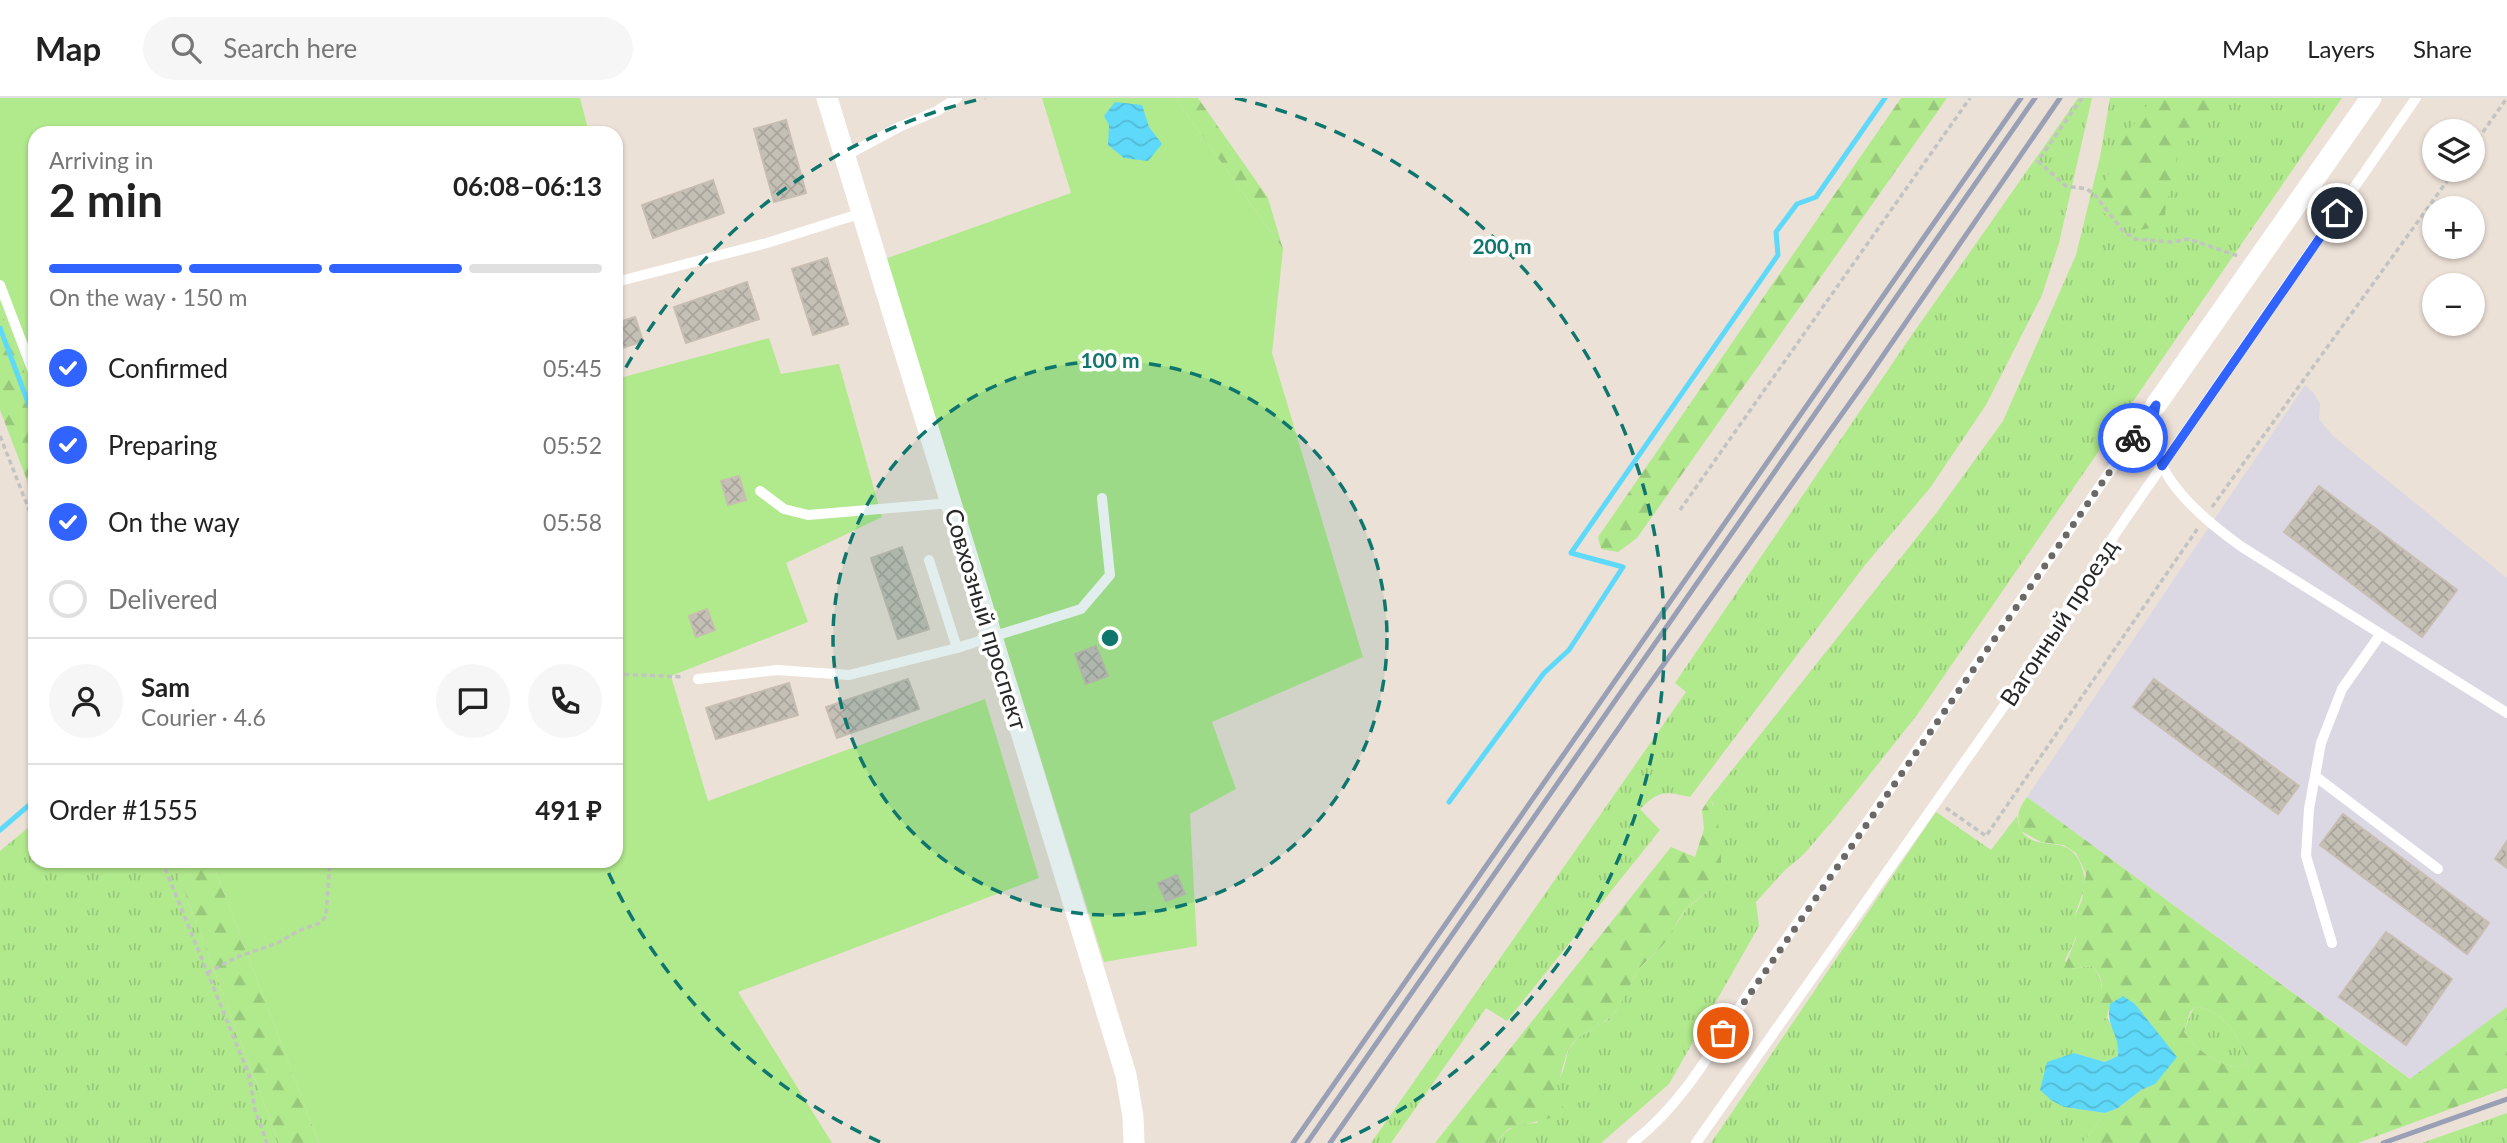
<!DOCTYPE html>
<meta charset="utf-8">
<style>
:root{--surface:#fff;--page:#f6f6f6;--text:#222;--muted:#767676;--line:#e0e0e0;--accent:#3063ff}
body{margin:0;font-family:Lato,sans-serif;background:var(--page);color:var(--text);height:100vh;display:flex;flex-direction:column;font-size:26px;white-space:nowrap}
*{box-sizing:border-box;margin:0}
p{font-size:23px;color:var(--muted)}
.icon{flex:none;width:38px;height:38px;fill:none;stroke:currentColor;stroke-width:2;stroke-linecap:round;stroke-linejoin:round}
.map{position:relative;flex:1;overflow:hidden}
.panel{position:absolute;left:28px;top:28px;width:595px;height:742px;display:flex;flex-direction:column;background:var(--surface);border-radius:21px;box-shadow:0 2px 5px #0004}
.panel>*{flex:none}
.buttons{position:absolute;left:2422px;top:21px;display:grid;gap:14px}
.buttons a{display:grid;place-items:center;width:63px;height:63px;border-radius:50%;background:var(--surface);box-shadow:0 2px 5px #0004;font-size:35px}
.pin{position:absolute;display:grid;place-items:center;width:60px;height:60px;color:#fff;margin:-30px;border:4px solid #fff;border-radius:50%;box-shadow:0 2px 7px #0007}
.courier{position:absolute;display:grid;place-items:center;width:70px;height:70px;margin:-35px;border:5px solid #3063ff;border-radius:50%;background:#fff;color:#222;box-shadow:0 2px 9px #0007}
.summary em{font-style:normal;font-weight:700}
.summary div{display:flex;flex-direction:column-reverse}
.summary{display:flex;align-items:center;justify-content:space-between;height:119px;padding:0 21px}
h1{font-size:46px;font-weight:700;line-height:52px}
.bar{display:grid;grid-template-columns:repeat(4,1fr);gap:10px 7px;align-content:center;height:84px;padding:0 21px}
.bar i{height:9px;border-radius:5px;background:var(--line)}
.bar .current{background:var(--accent)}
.bar p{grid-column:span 4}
.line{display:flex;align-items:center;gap:18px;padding:0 21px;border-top:2px solid var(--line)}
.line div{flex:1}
.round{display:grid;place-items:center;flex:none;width:74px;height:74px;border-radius:37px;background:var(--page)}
ol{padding:0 21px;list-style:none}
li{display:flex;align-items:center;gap:21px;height:77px}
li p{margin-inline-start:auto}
li .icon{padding:7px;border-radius:50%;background:var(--accent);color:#fff;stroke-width:4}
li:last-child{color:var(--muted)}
li i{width:38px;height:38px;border:4px solid var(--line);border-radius:50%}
header{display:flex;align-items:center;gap:42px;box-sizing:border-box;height:98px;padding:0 35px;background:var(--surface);border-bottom:2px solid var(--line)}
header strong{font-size:33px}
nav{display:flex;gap:38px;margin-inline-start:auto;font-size:24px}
.search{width:490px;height:63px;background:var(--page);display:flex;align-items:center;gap:18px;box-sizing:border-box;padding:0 24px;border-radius:38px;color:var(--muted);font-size:26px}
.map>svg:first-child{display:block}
</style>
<header>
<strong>Map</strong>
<div class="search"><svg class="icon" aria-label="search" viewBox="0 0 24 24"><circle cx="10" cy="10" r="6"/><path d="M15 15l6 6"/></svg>Search here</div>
<nav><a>Map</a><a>Layers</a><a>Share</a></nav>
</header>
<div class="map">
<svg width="2507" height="1045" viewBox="0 0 2507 1045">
<defs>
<pattern id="grass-tufts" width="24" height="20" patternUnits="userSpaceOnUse" patternTransform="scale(1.75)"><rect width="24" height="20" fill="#b1e98d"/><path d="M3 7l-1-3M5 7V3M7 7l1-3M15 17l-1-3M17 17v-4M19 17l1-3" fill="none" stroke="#98c87a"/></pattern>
<pattern id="forest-firs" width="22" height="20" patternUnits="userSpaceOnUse" patternTransform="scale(1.75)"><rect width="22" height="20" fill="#b1e98d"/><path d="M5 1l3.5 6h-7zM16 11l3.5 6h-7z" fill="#98c87a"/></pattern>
<pattern id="water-waves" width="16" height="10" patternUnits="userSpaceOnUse" patternTransform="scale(1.75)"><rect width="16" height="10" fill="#5ed9fa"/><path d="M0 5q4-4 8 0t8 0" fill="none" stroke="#52bad6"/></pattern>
<pattern id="building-cross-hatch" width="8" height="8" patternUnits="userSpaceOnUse" patternTransform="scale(1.75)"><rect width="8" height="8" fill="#c5c0b6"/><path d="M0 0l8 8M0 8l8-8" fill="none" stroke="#a9a59c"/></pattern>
</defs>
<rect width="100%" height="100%" fill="#ece1d7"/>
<!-- industrial -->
<path fill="#dbd8e3" d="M 2305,287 L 2314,295 L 2320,306 L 2319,321 L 2333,338 L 2507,480 L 2507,909 L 2411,981 L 2027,699 Z"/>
<!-- grass -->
<g fill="url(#grass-tufts)">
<path d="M 2078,0 L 2092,0 L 2059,145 L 2042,197 L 1986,307 L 1930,390 L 1865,467 L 1690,699 C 1664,693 1659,692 1640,711 L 1660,732 L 1507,923 L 1486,910 L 1391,1045 L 1371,1045 L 1686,594 L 1675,585 L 1907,244 Z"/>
<path d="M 2110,0 L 2342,0 L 1917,617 L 1835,720 L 1804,756 L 1784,773 L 1756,804 L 1759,828 L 1669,986 L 1601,1045 L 1498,1045 C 1505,1029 1520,1026 1537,1025 L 1563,973 L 1569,950 L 1579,939 L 1606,923 L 1616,913 L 1638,872 L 1662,848 L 1687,810 L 1711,791 L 1722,764 L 1713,705 L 1709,701 L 1937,414 L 2003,323 L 2076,157 L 2100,59 Z"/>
<path d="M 1936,714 L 1991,752 L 2017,718 C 2018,723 2019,730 2022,734 C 2038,755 2068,735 2080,765 C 2089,786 2084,791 2077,811 C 2074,818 2077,825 2077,832 C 2076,843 2069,853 2065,862 L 2070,871 L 2092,868 C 2107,882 2100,904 2101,922 L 2107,919 L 2119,944 L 2118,958 L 2105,964 L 2074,955 L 2064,1009 L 2105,1015 L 2083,1045 L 1711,1045 Z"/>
<path d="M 35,724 L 35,763 L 173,763 L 279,1045 L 0,1045 L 0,753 Z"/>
<path d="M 2195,909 C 2221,909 2241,940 2247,962 L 2244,968 C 2220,971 2197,952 2184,934 C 2188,925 2189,916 2195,909 Z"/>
<path d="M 2507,1015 L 2507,1045 L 2422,1045 Z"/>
</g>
<!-- forest -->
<g fill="url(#forest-firs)" fill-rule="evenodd">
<path d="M 1175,0 L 1198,0 L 1268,100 L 1283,151 Z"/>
<path d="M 1901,0 L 1947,0 L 1637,440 L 1618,454 L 1601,451 L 1598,439 Z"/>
<path d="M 2152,0 L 2228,0 L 2210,22 L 2178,52 L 2172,88 L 2166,104 L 2165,119 L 2155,129 L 2140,132 L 2112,123 L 2103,114 L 2099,101 L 2119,48 Z"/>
<path d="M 0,210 L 35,301 L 35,403 L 0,312 Z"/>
<path d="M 2027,699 L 2410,981 L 2507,909 L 2507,990 L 2358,1045 L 2083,1045 L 2105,1015 L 2118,1010 L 2141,992 L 2155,986 L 2152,930 L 2135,906 L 2110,906 L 2107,919 L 2101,922 L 2097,916 C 2101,899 2107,881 2092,868 L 2070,871 L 2064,870 L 2076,840 L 2076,816 L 2082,802 L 2086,776 L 2076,755 L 2070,751 L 2063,747 L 2041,744 L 2021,733 C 2016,717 2018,712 2027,699 ZM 2195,909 C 2221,909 2241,940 2247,962 L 2244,968 C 2220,971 2197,952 2184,934 L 2190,914 Z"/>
<path d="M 1709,701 C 1719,709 1724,764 1720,778 C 1715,793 1696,800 1686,811 C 1677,822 1672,836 1663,847 C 1655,856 1644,864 1637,874 C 1629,887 1624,904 1614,915 C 1602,929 1583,933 1571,947 C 1565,955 1562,976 1557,987 L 1565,1016 L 1508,1031 L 1499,1041 L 1498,1045 L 1435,1045 L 1671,749 L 1695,759 L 1704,731 L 1702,712 Z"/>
<path d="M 173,763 L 212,763 L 319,1045 L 279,1045 Z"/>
</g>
<!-- garden -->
<g fill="#b1e98d">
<path d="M 0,0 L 580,0 L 589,35 L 35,35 L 35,301 L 0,210 Z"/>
<path d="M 1042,0 L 1175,0 L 1283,151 L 1272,255 L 1363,559 L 1212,624 L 1236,691 L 1190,716 L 1197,848 L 1104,864 L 885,161 L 1071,95 Z"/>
<path d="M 769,240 L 781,276 L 839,266 L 882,419 L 786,465 L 808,524 L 671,578 L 708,703 L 985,601 L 1039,780 L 738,894 L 832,1045 L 319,1045 L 212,763 L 616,763 L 616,281 Z"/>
</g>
<!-- water -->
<g fill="url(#water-waves)">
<path d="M 1115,4 L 1142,7 L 1149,29 L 1162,46 L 1148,63 L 1124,60 L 1108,47 L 1109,27 L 1104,18 Z"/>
<path d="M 2123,898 L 2135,906 L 2177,959 L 2155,986 L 2141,992 L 2118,1010 L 2105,1015 L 2064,1009 L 2051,1002 L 2040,992 L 2047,964 L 2074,955 L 2105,964 L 2118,958 C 2120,935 2105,929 2110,906 Z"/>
</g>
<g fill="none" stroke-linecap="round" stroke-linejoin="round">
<!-- stream -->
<g stroke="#5ed9fa" stroke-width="5">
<path d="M 0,230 L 35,323"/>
<path d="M 1449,704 L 1544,575 L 1569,552 L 1623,469 L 1571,455 L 1778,157 L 1776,134 L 1797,106 L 1816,99 L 1885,0"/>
<path d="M 0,732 L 35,702"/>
</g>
</g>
<!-- building -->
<g fill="url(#building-cross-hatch)" stroke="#c7bdb1" stroke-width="2">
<path d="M 786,22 L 806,95 L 774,104 L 754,31 Z"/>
<path d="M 713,82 L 724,115 L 653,140 L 642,107 Z"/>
<path d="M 827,160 L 848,226 L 813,237 L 792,171 Z"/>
<path d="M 747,184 L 759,221 L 686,245 L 674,209 Z"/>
<path d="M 635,219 L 643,243 L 616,252 L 616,225 Z"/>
<path d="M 739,378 L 746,402 L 728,407 L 721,383 Z"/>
<path d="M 2319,388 L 2457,492 L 2422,539 L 2284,434 Z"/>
<path d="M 902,449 L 929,531 L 898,541 L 871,460 Z"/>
<path d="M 707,511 L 715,532 L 696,539 L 689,518 Z"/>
<path d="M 1096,548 L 1108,578 L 1086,586 L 1075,556 Z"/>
<path d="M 908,581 L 919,611 L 837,640 L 826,609 Z"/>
<path d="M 2154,581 L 2299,688 L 2278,716 L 2133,609 Z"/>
<path d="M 789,585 L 798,617 L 716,641 L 706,610 Z"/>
<path d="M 2343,716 L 2489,825 L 2467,856 L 2320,747 Z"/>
<path d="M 2507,743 L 2507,770 L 2495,761 Z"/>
<path d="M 1177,777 L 1185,796 L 1166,803 L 1158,785 Z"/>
<path d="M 2386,834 L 2452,881 L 2406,947 L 2339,899 Z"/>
</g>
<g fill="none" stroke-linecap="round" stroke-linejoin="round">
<!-- path -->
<g stroke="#c3c3c3" stroke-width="3.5" stroke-dasharray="5 3.5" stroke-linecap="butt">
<path d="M 2082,0 L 2038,63 L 2066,88 L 2087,91 L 2095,97 L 2123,133 L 2135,141 L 2171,144 L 2189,141 L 2238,158"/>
<path d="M 2473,48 L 2507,0"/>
<path d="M 0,338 L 35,427"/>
<path d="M 2212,409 L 2455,72"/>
<path d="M 1680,412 L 1970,0"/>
<path d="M 616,576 L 684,579"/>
<path d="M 1946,710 L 1986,738 L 2198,430"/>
<path d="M 162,763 L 249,977 L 255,1012 L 267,1045"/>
<path d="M 207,875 L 237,859 L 278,845 L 298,833 L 320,825 L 326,818 L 330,763"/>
</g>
<!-- lane -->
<g stroke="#fff" stroke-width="10">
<path d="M 845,58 L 899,29 L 937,13 L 957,0"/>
<path d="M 616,184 L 767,145 L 862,115"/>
<path d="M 0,187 L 35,279"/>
<path d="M 2154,313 C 2142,372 2200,419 2242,449 L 2507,615"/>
<path d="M 760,393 L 784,411 L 808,417 L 951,405"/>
<path d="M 929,462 L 957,550"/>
<path d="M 698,581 L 777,572 L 849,577 L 957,550 L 1081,511 L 1110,477 L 1102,400"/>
<path d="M 2315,678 L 2438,771"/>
<path d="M 2332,845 L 2306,758 L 2309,711 L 2321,645 L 2342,591 L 2380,537"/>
<path d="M 1632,1045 C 1683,1006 1714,949 1748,896 L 2156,307"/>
<path d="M 1696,1045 L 2023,581 L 2117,433 L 2416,0"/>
</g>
<!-- street -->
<g stroke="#fff" stroke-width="21">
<path d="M 827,0 L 1126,977 L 1133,1019 L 1134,1045"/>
<path d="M 2156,307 L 2371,0"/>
</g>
<!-- rail -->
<g stroke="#999fb4" stroke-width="5">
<path d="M 1293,1045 L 2021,0"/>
<path d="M 1307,1045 L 2035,0"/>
<path d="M 1330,1045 L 1639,601 L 1869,278 L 2060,0"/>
<path d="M 2383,1045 L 2507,1001"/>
</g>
</g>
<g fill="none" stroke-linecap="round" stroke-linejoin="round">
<!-- done -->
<path stroke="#6c6865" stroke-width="7" stroke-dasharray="0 12.6" d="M 1723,935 L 2133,340"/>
<!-- route -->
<path stroke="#3063ff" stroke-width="9" d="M 2133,340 L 2156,307 C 2150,332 2154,344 2162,368 L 2337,115"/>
</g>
<!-- distance rings -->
<circle cx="1110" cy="540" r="277" fill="#0f766e" fill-opacity=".12"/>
<g fill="none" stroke="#0f766e" stroke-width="3.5" stroke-dasharray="12 9">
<circle cx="1110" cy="540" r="277"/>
<path d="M880 1044A554 554 0 0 1 604 765M616 288A554 554 0 0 1 985 0M1235 0A554 554 0 0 1 1340 1044"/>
</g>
<g text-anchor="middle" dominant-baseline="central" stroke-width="7" stroke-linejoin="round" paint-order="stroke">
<!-- street labels -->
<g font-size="24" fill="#272727" stroke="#fff">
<text transform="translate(987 521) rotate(73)">Совхозный проспект</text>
<text transform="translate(2058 524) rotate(-57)">Вагонный проезд</text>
</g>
</g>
<circle cx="1110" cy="540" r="10" fill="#0f766e" stroke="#fff" stroke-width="3.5"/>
<g font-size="21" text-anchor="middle" font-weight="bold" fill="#0f766e" stroke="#fff" stroke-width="7" stroke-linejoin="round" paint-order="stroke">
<text x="1502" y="156">200 m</text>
<text x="1110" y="270">100 m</text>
</g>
</svg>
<div class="buttons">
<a><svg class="icon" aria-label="layers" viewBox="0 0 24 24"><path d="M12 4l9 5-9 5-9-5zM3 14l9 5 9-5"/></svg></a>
<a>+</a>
<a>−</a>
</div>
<div class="pin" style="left:1723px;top:935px;background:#ea580c"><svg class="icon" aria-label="bag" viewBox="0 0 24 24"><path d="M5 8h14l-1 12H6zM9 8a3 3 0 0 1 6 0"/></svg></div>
<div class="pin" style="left:2337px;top:115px;background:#1f2937"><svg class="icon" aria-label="home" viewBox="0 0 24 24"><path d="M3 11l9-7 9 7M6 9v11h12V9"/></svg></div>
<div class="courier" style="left:2133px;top:340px"><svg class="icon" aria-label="bike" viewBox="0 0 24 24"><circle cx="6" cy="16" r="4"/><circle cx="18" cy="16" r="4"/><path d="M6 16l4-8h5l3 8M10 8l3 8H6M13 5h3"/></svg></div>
<section class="panel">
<div class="summary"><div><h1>2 min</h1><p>Arriving in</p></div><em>06:08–06:13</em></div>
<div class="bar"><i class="current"></i><i class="current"></i><i class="current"></i><i></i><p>On the way · 150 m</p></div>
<ol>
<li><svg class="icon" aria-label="check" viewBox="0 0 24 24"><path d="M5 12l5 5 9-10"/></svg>Confirmed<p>05:45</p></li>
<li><svg class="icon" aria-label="check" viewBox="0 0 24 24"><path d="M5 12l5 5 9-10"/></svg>Preparing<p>05:52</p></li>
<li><svg class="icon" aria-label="check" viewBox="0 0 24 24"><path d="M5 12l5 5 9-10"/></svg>On the way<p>05:58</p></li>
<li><i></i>Delivered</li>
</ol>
<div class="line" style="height:126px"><a class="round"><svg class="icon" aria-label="person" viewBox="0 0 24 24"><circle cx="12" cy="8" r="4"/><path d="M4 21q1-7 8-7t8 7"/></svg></a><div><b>Sam</b><p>Courier · 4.6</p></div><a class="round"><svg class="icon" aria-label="chat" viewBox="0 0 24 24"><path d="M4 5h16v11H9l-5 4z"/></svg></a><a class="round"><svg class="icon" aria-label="phone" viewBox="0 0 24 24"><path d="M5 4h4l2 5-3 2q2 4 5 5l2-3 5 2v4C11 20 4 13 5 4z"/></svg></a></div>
<div class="line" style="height:91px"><div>Order #1555</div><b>491 ₽</b></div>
</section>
</div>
